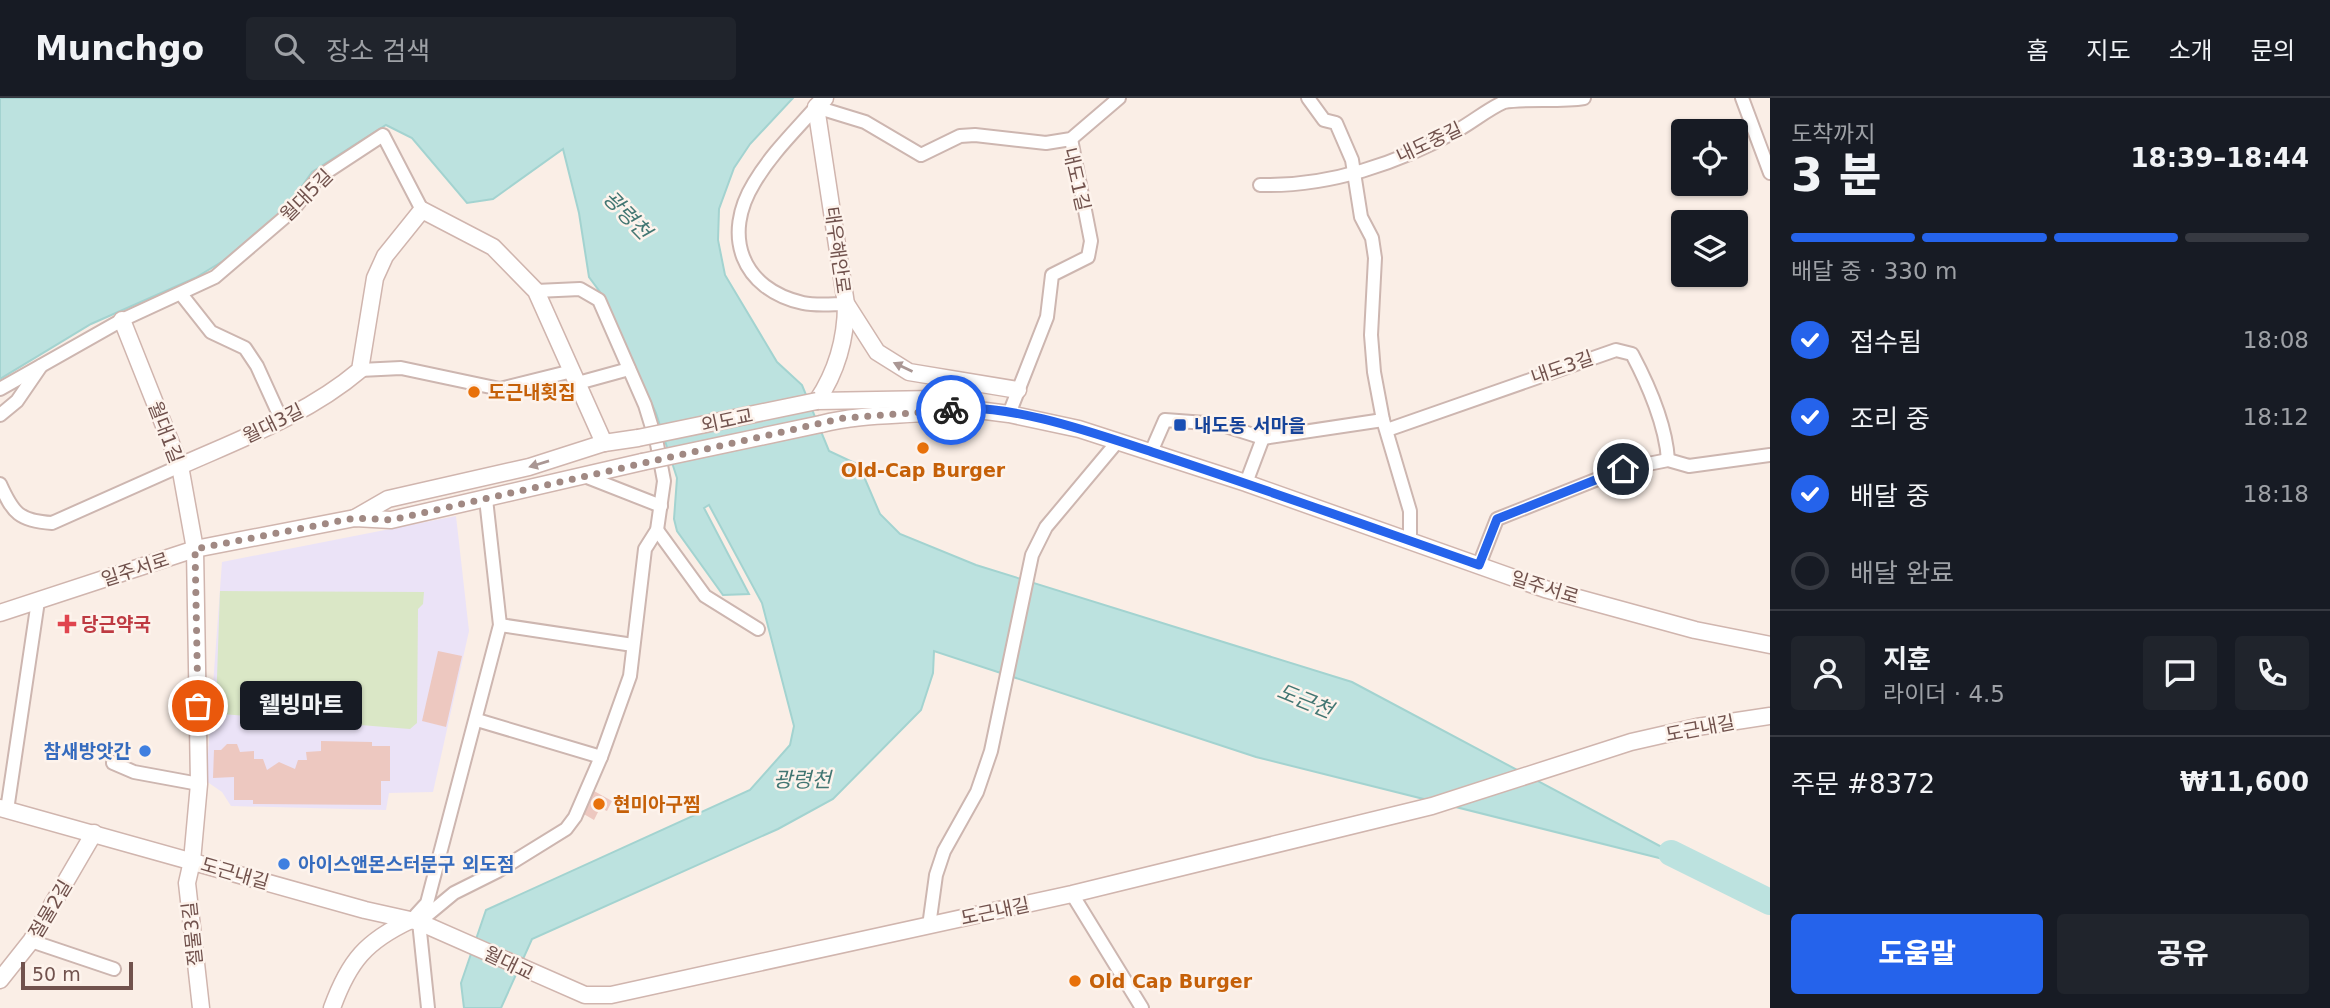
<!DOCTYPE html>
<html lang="ko">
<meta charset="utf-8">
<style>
:root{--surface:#171b24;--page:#20242c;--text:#f1f3f6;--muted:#9ea1a6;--line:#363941;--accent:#2563eb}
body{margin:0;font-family:"DejaVu Sans","Noto Sans KR",sans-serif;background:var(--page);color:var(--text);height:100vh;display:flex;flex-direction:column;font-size:26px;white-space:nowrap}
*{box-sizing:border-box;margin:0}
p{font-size:23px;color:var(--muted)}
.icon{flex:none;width:38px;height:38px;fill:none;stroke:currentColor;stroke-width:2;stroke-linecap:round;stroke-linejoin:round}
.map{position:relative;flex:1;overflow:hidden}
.side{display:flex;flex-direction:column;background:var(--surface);width:560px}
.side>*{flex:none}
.fabs{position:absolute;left:1671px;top:21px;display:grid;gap:14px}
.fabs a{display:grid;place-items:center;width:77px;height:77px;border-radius:7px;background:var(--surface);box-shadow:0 2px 5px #0004;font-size:35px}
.scale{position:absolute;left:21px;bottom:18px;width:112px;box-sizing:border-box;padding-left:7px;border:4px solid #71524d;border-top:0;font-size:19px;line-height:24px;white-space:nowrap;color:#71524d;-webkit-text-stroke:5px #fdf3ec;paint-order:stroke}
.pin{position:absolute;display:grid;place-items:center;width:60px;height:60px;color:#fff;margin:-30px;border:4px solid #fff;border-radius:50%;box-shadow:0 2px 7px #0007}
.courier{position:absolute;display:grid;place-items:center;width:70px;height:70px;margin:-35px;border:5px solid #2563eb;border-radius:50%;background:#fff;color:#222;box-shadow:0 2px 9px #0007}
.bubble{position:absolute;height:49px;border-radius:7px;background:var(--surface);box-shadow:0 2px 5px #0004;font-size:23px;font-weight:800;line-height:49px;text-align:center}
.headline em{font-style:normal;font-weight:800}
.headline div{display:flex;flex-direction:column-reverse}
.headline{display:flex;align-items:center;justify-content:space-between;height:119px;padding:0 21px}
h1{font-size:46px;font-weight:800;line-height:52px}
.bar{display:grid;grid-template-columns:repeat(4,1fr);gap:10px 7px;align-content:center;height:84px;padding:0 21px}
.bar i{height:9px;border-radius:5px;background:var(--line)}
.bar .active{background:var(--accent)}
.bar p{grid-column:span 4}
.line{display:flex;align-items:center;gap:18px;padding:0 21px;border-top:2px solid var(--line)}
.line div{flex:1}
.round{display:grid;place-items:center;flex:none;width:74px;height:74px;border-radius:7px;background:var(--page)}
ol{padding:0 21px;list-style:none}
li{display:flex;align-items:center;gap:21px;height:77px}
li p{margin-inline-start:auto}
li .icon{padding:7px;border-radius:50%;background:var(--accent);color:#fff;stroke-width:4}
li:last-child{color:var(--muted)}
li i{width:38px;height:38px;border:4px solid var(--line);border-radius:50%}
.button{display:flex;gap:14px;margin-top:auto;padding:14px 21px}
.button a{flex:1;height:80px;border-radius:7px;background:var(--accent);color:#fff;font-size:28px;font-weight:800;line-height:80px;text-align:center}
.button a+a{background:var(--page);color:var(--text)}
header{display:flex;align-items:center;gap:42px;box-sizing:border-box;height:98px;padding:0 35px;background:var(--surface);border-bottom:2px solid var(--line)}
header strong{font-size:33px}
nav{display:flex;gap:38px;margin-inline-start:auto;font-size:24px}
.search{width:490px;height:63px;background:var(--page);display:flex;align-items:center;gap:18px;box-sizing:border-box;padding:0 24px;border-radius:7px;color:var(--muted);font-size:26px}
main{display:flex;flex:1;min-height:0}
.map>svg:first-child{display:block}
</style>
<header>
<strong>Munchgo</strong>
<div class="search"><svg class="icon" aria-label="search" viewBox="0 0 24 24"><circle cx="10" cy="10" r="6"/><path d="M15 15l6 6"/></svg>장소 검색</div>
<nav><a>홈</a><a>지도</a><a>소개</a><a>문의</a></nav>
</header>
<main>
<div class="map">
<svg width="1770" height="910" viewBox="0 0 1770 910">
<rect width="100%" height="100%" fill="#faeee6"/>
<!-- education -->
<path fill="#ebe3f7" d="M 456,418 L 469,533 L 433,694 L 389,695 L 386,712 L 231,708 L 222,694 L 206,683 L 222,464 Z"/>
<!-- green -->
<path fill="#dae7c6" d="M 220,493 L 424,494 L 423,506 L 418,511 L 417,625 L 410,631 L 222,616 L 216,608 Z"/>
<!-- water -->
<path fill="#bce2df" stroke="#a3d3d0" stroke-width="2" d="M 0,0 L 793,0 L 750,46 L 734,70 L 719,111 L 718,142 L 725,177 L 777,264 L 802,287 L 829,353 L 859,367 L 880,416 L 900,436 L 976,467 L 1352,584 L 1703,771 L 1256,659 L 934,553 L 933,575 L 921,612 L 833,701 L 778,731 L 532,841 L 501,910 L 464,910 L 461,885 L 486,812 L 750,692 L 790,647 L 794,628 L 762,505 L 709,407 L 704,410 L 749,496 L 723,497 L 677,433 L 674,421 L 677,380 L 656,315 L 603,198 L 589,179 L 579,115 L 563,51 L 493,101 L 467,105 L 412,40 L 386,27 L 312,74 L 288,108 L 223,163 L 195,180 L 91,226 L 0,281 Z"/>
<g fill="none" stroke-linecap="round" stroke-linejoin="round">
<!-- river -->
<path stroke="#bce2df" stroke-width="26" d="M 1671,755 L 1770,804"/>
</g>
<!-- building -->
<g fill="#edc8c0">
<path d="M 438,553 L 462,558 L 446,629 L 422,623 Z"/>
<path d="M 321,643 L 372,644 L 372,648 L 390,648 L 390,683 L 381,683 L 381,707 L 253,706 L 253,702 L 234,702 L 234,679 L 213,680 L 214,652 L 221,652 L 227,646 L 237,646 L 240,654 L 254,653 L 254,661 L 263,661 L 267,672 L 279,664 L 295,671 L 298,662 L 307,662 L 306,654 L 321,653 Z"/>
<path d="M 594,693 L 612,703 L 607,713 L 600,710 L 594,722 L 582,715 Z"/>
</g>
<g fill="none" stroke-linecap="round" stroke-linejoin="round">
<defs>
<g id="street">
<path d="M 1308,0 L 1324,22 L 1336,25 L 1352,62 L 1361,119 L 1372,140 L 1375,160 L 1371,237 L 1374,274 L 1383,322 L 1410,413 L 1410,443"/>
<path d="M 1742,0 L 1770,75"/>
<path d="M 1260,87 C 1329,89 1399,65 1458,32 C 1474,23 1488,11 1504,4 C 1524,0 1561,4 1584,0"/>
<path d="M 181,196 L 211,234 L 245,250 L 257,268 L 282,323"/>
<path d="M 846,206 C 833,206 816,208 803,205 C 741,191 722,137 754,85 C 771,56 794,34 816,9 L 865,24 L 921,57 L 960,38 L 975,37 L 1046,45 L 1071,41 L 1119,0"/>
<path d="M 360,272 L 401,270 L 500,291 L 572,273"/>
<path d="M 578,285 L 629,271"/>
<path d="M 0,291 L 122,222 L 215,179 L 292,113 L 319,79 L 383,37 L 422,112"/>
<path d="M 1009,316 L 1047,219 L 1052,177 L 1088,159 L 1091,143 L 1071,41"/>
<path d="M 0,317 L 17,303 L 41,268"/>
<path d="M 1387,332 L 1616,252 L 1632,256 C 1648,286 1666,328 1668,362"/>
<path d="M 1151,354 L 1165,322 L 1219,326 L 1263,340 L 1383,322"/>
<path d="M 587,379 L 661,408"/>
<path d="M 1246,385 L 1263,340"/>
<path d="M 0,386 C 13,415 19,423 52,425 L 180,368"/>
<path d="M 657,432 L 705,498 L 758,531"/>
<path d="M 1479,467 L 1497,421 L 1623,371 L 1668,362 L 1689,368 L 1770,357"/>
<path d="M 500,527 L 633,547"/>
<path d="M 477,622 L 601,659"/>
<path d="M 113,665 L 134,674 L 199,686"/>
<path d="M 7,712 L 38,503"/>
<path d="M 1072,796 L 1142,910"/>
<path d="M 416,817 L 427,805 L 500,527 L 486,401"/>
<path d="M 929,828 L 936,777 L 944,753 L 977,694 L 991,653 L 1032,457 L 1046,429 L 1118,343"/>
<path d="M 31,843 L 114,871"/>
<path d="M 428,910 L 419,824 L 454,795 L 498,773 L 566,731 L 575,719 L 601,659 L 630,578 L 645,451 L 657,432 L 664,383 L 657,346 L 645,307 L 599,202 L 580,191 L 536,193"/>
</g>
<g id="secondary">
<path d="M 847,207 L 877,254 L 909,274 L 1018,292"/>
<path d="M 122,222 L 180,368 L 195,451 L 199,686 L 192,763 L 187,785 L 201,910"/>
<path d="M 817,303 L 936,301 L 962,310 L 1009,316 L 1079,331 L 1246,385 L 1545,491 L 1695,532 L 1770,547"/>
<path d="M 817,303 C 837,273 846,242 846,206 L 816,9 L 825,0"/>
<path d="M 821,326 C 867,314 913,319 960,311"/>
<path d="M 180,368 C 243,340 308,316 360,272 L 375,180 L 385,158 L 422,112 L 493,149 L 536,193 L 604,345"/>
<path d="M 355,420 L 388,401 L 529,369 L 604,345 L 638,340"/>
<path d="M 0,515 L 195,451 L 355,420 L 391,422 L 642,364"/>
<path d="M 0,710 L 365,812 L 419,824 L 585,897 L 611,897 L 1072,796 L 1432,708 L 1631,644 L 1697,629 L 1770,618"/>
<path d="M 0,882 L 31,843 L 94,735"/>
<path d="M 332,910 C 349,863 366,843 411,822"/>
</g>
</defs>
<!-- street casing -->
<use href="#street" stroke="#cdb6b0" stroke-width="16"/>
<!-- secondary casing -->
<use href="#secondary" stroke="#d0b5ae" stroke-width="19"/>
<!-- street -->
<use href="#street" stroke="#fff" stroke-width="12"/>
<!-- secondary -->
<use href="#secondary" stroke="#fff" stroke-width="16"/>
<defs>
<g id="secondary-bridge">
<path d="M 638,340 L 817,303"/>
<path d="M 642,364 L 821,326"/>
</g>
</defs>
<!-- secondary-bridge casing -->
<use href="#secondary-bridge" stroke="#d0b5ae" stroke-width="19" stroke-linecap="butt"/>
<!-- secondary-bridge -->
<use href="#secondary-bridge" stroke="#fff" stroke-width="16"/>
</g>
<!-- one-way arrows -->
<defs><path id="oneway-solid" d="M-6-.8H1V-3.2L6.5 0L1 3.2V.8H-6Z" transform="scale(1.75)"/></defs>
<g fill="#aa9794">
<use href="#oneway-solid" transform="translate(903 269) rotate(-155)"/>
<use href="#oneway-solid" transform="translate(539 366) rotate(163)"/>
</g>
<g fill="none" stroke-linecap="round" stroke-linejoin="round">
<!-- done -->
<path stroke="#a18983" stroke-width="7" stroke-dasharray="0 12.6" d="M 198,608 L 195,451 L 355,420 L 391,422 L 844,320 L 951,312"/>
<!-- route -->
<path stroke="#2563eb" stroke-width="9" d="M 951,312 C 1005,303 1100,337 1152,354 C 1262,390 1370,429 1479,467 L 1497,421 L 1623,371"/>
</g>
<!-- markers -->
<g fill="#e8710a" stroke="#fdf3ec" stroke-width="2.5">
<circle cx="474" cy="294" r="7"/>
<circle cx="923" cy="350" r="7"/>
<circle cx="599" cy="706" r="7"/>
<circle cx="1075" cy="883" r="7"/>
</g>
<rect fill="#1a4fb4" stroke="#fdf3ec" stroke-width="2.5" x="1173" y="320" width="14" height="14" rx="3.5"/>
<path fill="#e0444e" stroke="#fdf3ec" stroke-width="2.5" d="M63.5 515.5h7v7h7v7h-7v7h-7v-7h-7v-7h7z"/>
<g fill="#3f7fe0" stroke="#fdf3ec" stroke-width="2.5">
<circle cx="145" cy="653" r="7"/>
<circle cx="284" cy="766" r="7"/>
</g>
<g text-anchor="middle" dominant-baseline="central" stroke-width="5" stroke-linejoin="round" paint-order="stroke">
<!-- street labels -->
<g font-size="19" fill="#71524d" stroke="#fdf3ec">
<text transform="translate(1429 44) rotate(-25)">내도중길</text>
<text transform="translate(1077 81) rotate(77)">내도1길</text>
<text transform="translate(306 97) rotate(-45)">월대5길</text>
<text transform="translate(838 152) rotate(82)">태우해안로</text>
<text transform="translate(1562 269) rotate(-19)">내도3길</text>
<text transform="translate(727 322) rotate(-12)">외도교</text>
<text transform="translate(273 325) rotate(-26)">월대3길</text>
<text transform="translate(166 334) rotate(69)">월대1길</text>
<text transform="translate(135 471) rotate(-18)">일주서로</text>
<text transform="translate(1545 489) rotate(17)">일주서로</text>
<text transform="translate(1700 630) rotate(-11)">도근내길</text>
<text transform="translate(235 775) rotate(16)">도근내길</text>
<text transform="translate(50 811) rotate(-59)">절물2길</text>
<text transform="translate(995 813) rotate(-12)">도근내길</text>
<text transform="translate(192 836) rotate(-96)">절물3길</text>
<text transform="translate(509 865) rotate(26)">월대교</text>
</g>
<!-- food labels -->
<g font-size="19" font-weight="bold" fill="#c56008" stroke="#fdf3ec" text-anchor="start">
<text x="488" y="294">도근내횟집</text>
<text x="923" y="372" text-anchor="middle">Old-Cap Burger</text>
<text x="613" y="706">현미아구찜</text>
<text x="1089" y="883">Old Cap Burger</text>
</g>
<!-- transit labels -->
<g font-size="19" font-weight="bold" fill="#164399" stroke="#fdf3ec" text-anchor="start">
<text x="1194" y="327">내도동 서마을</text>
</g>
<!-- health labels -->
<g font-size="19" font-weight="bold" fill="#be3a42" stroke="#fdf3ec" text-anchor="start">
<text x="81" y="526">당근약국</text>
</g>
<!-- shop labels -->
<g font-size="19" font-weight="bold" fill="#366cbe" stroke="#fdf3ec" text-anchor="end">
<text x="131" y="653">참새방앗간</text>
<text x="298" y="766" text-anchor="start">아이스앤몬스터문구 외도점</text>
</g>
<!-- water labels -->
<g font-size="21" font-style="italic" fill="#427672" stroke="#fdf3ec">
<text transform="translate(627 117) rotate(46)">광령천</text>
<text transform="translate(1305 603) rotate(22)">도근천</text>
<text x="802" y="682">광령천</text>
</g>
</g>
</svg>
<div class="fabs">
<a><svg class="icon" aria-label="locate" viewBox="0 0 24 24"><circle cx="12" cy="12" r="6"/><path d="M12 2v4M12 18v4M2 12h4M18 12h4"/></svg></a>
<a><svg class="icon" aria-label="layers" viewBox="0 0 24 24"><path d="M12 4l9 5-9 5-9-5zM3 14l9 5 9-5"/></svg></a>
</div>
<div class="scale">50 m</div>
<div class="pin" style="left:198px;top:608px;background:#ea580c"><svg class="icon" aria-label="bag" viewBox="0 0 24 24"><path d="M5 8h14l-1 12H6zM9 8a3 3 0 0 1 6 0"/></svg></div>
<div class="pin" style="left:1623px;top:371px;background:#1f2937"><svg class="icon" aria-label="home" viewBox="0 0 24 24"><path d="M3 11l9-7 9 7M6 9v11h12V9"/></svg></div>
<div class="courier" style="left:951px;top:312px"><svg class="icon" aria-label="bike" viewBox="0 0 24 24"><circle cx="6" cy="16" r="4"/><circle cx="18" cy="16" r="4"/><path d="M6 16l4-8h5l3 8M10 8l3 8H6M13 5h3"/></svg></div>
<div class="bubble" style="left:240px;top:583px;width:122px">웰빙마트</div>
</div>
<section class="side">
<div class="headline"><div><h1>3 분</h1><p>도착까지</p></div><em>18:39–18:44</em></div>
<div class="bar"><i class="active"></i><i class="active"></i><i class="active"></i><i></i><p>배달 중 · 330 m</p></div>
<ol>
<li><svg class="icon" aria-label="check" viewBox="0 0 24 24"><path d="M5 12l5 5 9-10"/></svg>접수됨<p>18:08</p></li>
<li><svg class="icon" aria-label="check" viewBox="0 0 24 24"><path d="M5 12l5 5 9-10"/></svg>조리 중<p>18:12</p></li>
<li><svg class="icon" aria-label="check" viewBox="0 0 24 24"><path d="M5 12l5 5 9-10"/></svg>배달 중<p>18:18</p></li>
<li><i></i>배달 완료</li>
</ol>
<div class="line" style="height:126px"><a class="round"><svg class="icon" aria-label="person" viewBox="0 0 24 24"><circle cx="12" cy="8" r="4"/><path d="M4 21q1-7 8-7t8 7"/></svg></a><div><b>지훈</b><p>라이더 · 4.5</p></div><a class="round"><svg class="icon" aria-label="chat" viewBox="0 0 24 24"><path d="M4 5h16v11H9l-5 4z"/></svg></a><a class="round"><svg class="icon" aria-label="phone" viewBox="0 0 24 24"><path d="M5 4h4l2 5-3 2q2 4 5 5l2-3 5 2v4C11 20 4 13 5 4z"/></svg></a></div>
<div class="line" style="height:91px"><div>주문 #8372</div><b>₩11,600</b></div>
<div class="button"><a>도움말</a><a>공유</a></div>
</section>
</main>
